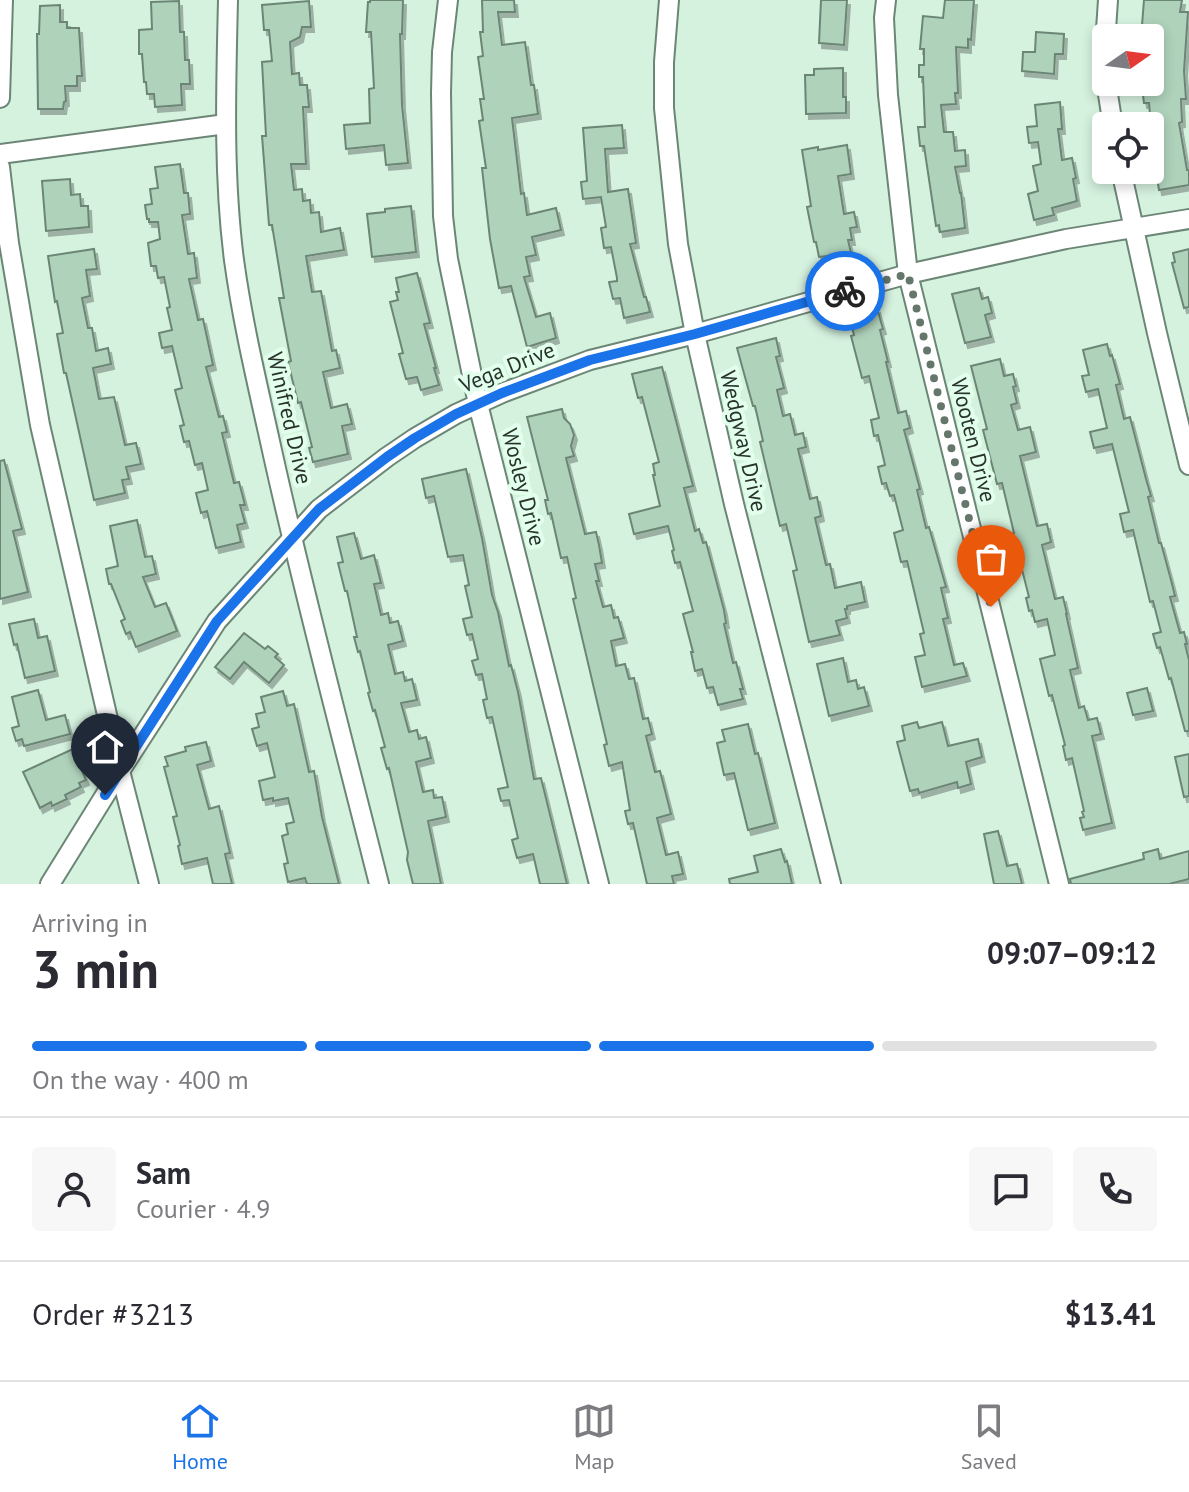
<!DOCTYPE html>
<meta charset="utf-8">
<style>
:root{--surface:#fff;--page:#f7f7f7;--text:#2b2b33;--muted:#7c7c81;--line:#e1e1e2;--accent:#1a73e8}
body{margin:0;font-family:"PT Sans",sans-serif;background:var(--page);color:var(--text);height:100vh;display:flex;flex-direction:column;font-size:30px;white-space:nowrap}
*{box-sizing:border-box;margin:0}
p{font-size:26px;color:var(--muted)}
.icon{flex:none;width:44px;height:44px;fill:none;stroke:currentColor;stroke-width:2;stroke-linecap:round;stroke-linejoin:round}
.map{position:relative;height:884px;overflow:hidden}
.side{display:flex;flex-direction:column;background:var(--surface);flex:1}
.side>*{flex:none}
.needle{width:52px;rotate:76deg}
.tools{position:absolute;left:1092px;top:24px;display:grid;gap:16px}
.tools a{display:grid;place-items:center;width:72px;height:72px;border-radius:8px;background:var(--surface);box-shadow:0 4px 12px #0003;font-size:40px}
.pin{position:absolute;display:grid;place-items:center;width:68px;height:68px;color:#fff;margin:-82px -34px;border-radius:50% 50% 50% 0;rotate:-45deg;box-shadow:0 0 8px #0007}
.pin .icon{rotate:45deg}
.courier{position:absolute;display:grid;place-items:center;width:80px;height:80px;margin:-40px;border:6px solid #1a73e8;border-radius:50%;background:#fff;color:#222;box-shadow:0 2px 10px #0007}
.overview em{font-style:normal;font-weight:800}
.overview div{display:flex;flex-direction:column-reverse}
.overview{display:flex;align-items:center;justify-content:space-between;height:136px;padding:0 32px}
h1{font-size:52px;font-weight:800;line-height:60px}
.bar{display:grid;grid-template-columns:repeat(4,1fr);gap:12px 8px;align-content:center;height:96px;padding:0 32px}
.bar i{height:10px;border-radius:6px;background:var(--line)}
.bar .selected{background:var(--accent)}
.bar p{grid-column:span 4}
.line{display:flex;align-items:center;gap:20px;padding:0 32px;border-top:2px solid var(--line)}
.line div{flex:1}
.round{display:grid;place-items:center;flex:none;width:84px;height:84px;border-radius:8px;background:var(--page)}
.tabs{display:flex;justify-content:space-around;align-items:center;height:112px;border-top:2px solid var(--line);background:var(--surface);font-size:22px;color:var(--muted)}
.tabs a{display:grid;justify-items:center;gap:4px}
.tabs .selected{color:var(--accent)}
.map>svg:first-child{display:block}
</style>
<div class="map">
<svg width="1189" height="884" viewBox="0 0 1189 884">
<defs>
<filter id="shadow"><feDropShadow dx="3" dy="5" stdDeviation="0" flood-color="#0004"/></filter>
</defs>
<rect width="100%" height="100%" fill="#d5f2df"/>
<!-- building -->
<g fill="#afd2bb" stroke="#6c8675" stroke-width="2" filter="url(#shadow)">
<path d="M 370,0 L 403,0 L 402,34 L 400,34 L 402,105 L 408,163 L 386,165 L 384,145 L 346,149 L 344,125 L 370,123 L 369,89 L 374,88 L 371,32 L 366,32 L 368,2 L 370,2 Z"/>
<path d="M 482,0 L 514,0 L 515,12 L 498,12 L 502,45 L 525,42 L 531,85 L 534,85 L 538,114 L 512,118 L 521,194 L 524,193 L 527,215 L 556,208 L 561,230 L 532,237 L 536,255 L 526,257 L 530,276 L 524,277 L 536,317 L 550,313 L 556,338 L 527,347 L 511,286 L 499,288 L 490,239 L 482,168 L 486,168 L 479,121 L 483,120 L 480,99 L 484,99 L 478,57 L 483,56 L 480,32 L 483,32 Z"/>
<path d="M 821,0 L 847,0 L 844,45 L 819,43 Z"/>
<path d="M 945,0 L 974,0 L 971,40 L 968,39 L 968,48 L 956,47 L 958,93 L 955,93 L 956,104 L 941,105 L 944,132 L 953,132 L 955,151 L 965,150 L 966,166 L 955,167 L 960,193 L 961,193 L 965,228 L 940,232 L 939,225 L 936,226 L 924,146 L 920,146 L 918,127 L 925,127 L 923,77 L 919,77 L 919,65 L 924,65 L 924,49 L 920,49 L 923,16 L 943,18 Z"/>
<path d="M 1144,0 L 1182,0 L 1180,12 L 1188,12 L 1184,71 L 1186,99 L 1181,99 L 1182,122 L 1179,123 L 1187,170 L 1189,170 L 1189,185 L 1159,190 L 1154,159 L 1158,158 L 1152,127 L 1151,127 L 1149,103 L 1144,103 L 1142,87 L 1156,86 L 1158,43 L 1150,43 L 1150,38 L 1141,38 Z"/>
<path d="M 179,1 L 180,32 L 184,32 L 185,60 L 189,60 L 190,84 L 181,84 L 182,105 L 155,107 L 154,94 L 147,94 L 146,82 L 144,82 L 142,54 L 139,54 L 139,30 L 152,29 L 151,2 Z"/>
<path d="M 309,1 L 311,27 L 302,27 L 300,37 L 290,42 L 292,74 L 299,73 L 300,85 L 307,85 L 309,107 L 303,107 L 306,164 L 291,164 L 294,190 L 302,189 L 303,201 L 310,200 L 311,213 L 319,212 L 321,232 L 340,228 L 344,250 L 306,256 L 312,292 L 321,291 L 332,351 L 336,350 L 340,368 L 323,372 L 331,408 L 347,404 L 352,424 L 342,426 L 348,454 L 313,462 L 309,448 L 312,447 L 301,402 L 298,403 L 288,362 L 291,361 L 279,298 L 284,298 L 272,225 L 269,225 L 262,136 L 266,136 L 262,62 L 272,61 L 269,30 L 264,30 L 262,5 Z"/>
<path d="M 60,5 L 60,22 L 67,22 L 67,28 L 79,28 L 82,76 L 77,76 L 77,86 L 65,86 L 66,101 L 64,102 L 63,109 L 38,109 L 37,34 L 39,34 L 40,6 Z"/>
<path d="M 1036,32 L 1064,34 L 1063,54 L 1055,54 L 1054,74 L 1022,71 L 1023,52 L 1035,52 Z"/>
<path d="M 843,68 L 843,97 L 846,97 L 846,113 L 806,114 L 805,75 L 814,75 L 814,69 Z"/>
<path d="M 1060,102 L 1062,129 L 1058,129 L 1062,160 L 1072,158 L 1076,178 L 1073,179 L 1077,201 L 1052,208 L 1054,215 L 1034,220 L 1028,194 L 1038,191 L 1033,166 L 1041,164 L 1038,142 L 1029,143 L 1027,127 L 1037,126 L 1035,105 Z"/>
<path d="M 622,125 L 624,148 L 605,149 L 608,192 L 628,189 L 636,243 L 630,244 L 644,297 L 646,297 L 650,312 L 624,318 L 620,298 L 613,299 L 609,282 L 617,281 L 617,278 L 611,247 L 604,248 L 601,228 L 606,227 L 601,197 L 583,199 L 581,182 L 587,181 L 583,128 Z"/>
<path d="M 847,145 L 851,174 L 838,176 L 844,214 L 854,212 L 857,227 L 850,228 L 852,240 L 848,240 L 851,253 L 819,257 L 816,242 L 814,242 L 807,207 L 811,206 L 802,150 L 818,147 L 818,150 Z"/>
<path d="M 180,164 L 184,193 L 188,193 L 190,214 L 182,215 L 188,254 L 194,253 L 197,278 L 189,279 L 198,320 L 203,319 L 213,365 L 206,367 L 219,417 L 223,416 L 227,432 L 222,433 L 234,483 L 239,482 L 245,505 L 240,505 L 245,523 L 237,525 L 241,542 L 216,548 L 207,511 L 201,513 L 196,493 L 208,490 L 202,463 L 195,465 L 189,441 L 184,442 L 180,426 L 184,425 L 175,390 L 182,388 L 172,346 L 162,348 L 159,333 L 172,330 L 167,308 L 170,307 L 164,277 L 158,278 L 156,266 L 151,266 L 148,243 L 160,239 L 158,222 L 149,222 L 149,219 L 147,219 L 145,205 L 152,204 L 150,189 L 158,188 L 155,167 Z"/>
<path d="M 70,179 L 71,195 L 80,194 L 81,206 L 88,206 L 89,227 L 46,231 L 42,181 Z"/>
<path d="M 411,206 L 416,252 L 372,257 L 367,214 L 385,212 L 385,209 Z"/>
<path d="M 94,249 L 97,269 L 86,270 L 90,296 L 82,298 L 88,328 L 92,328 L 96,351 L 108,348 L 111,364 L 93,368 L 99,399 L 114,397 L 125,445 L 136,443 L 141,464 L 126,467 L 129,479 L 122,480 L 125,493 L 94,500 L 66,373 L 64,373 L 57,334 L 63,333 L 57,301 L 55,302 L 48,256 Z"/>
<path d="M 1189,249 L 1189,307 L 1184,308 L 1172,263 L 1175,262 L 1173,253 Z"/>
<path d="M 417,273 L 430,323 L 424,324 L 436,368 L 434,368 L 439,385 L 421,390 L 417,377 L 406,379 L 399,354 L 403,353 L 390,302 L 398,300 L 396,292 L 399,292 L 396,278 Z"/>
<path d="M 979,288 L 982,299 L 988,297 L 992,313 L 985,315 L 991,337 L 965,343 L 952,294 Z"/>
<path d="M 877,308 L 883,329 L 880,330 L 888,362 L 886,362 L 898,413 L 906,411 L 910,428 L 904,430 L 920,489 L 917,490 L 926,528 L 929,527 L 946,587 L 941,588 L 948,618 L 943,619 L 954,665 L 963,663 L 967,676 L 922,687 L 915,657 L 925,655 L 920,634 L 924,633 L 907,561 L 901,562 L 894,533 L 903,530 L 894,495 L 890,496 L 886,483 L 882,484 L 878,467 L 885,465 L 878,435 L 874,436 L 871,420 L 879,418 L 869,376 L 862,378 L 851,336 L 854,335 L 849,315 Z"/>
<path d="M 776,338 L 780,356 L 776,357 L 784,388 L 777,390 L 783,416 L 790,414 L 795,435 L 803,433 L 806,447 L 798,449 L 810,499 L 817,497 L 821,516 L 815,518 L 826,565 L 830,564 L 835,588 L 861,582 L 865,602 L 847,606 L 847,609 L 845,609 L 847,618 L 836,621 L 840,635 L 809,642 L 793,571 L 797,570 L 786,524 L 780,526 L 760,442 L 763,441 L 755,406 L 753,406 L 737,348 Z"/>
<path d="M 1107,344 L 1110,356 L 1112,355 L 1120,384 L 1116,385 L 1124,419 L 1130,417 L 1146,479 L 1151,496 L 1148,497 L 1159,543 L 1161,543 L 1171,580 L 1175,596 L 1170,597 L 1180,633 L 1184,632 L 1187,644 L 1185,644 L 1189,660 L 1189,731 L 1185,731 L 1171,678 L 1169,679 L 1160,647 L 1157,648 L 1153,634 L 1161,632 L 1153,601 L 1150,602 L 1133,530 L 1124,532 L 1120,514 L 1129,512 L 1112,444 L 1094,448 L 1090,432 L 1107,428 L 1098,389 L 1086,392 L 1082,376 L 1089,375 L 1083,350 Z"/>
<path d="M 1000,359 L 1004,376 L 1013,374 L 1016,386 L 1013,387 L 1017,403 L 1011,405 L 1018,430 L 1030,427 L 1036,452 L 1020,456 L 1037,526 L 1047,524 L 1051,542 L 1042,545 L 1055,599 L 1063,597 L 1067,614 L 1066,614 L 1078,668 L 1070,670 L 1079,708 L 1084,706 L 1088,720 L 1097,718 L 1101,734 L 1092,736 L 1112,823 L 1083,830 L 1080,818 L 1084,817 L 1082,812 L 1084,811 L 1072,758 L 1066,760 L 1063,746 L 1065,745 L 1052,695 L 1049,696 L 1040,659 L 1055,655 L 1047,619 L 1035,622 L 1032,610 L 1029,611 L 1026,598 L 1029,597 L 1017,550 L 1015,551 L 1011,534 L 1014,533 L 1002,483 L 997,484 L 983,430 L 987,429 L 971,366 Z"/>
<path d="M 662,367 L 693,486 L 684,488 L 695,531 L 699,529 L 703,543 L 706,542 L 724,610 L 726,623 L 724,624 L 733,663 L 736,662 L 743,689 L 740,689 L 743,699 L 718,705 L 713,687 L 707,688 L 702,669 L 695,671 L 691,652 L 693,652 L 683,614 L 693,611 L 680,562 L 675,563 L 672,551 L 674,550 L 668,526 L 634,534 L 629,514 L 660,506 L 653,475 L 655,475 L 653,464 L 659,462 L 642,397 L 638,398 L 632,374 Z"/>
<path d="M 562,409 L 564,418 L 570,424 L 574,435 L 571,446 L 574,456 L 566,458 L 585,534 L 596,532 L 599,545 L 602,563 L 595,564 L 599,581 L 596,581 L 603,607 L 611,605 L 614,618 L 618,617 L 624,638 L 611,641 L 616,666 L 625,664 L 629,679 L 634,678 L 643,719 L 648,718 L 652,734 L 646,736 L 655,772 L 660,771 L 671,814 L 657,818 L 666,855 L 678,852 L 683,874 L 672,876 L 674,884 L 647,884 L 633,823 L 628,824 L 625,811 L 630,810 L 622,762 L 609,766 L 604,745 L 607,744 L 573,599 L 576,598 L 567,557 L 561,558 L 551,513 L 548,514 L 545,500 L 548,500 L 527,417 Z"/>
<path d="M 4,460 L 22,529 L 13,531 L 28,592 L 0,599 L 0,461 Z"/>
<path d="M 466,469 L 482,538 L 492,595 L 498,612 L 509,666 L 511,665 L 518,692 L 534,779 L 541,778 L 567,884 L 540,884 L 533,854 L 517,858 L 512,840 L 518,838 L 509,800 L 501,801 L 498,789 L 508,787 L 492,717 L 487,718 L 483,700 L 487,699 L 482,674 L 476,675 L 472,661 L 478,659 L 472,634 L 467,635 L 463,619 L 472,617 L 465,586 L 469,585 L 463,555 L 448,557 L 434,496 L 426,498 L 422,479 Z"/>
<path d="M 137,520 L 145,557 L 152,556 L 156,574 L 143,577 L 155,607 L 166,603 L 177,631 L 136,647 L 130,632 L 126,634 L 121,621 L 125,619 L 111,584 L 109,584 L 106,569 L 118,566 L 110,526 Z"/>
<path d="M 354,533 L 361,559 L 374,555 L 381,583 L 374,584 L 381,615 L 388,613 L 390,623 L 398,621 L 403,641 L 388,645 L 395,674 L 403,672 L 405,681 L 412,679 L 417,700 L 401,703 L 409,732 L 417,730 L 419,739 L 426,737 L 431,758 L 416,762 L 423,792 L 433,790 L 434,798 L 442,797 L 446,817 L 428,821 L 441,884 L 413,884 L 407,860 L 408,852 L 389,768 L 387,769 L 381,748 L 385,747 L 375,710 L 373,711 L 368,693 L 370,692 L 360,651 L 358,652 L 354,637 L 357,637 L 347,591 L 345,591 L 338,563 L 343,562 L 337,537 Z"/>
<path d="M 34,619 L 38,638 L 47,636 L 55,671 L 25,678 L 17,644 L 14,645 L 9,624 Z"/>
<path d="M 244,633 L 265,649 L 268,646 L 278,654 L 275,657 L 284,665 L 269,683 L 244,662 L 230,679 L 215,667 Z"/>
<path d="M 843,658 L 848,682 L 856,680 L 858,689 L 864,687 L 869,706 L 829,716 L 817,664 Z"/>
<path d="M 1147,688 L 1153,711 L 1133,715 L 1127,693 Z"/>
<path d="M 38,690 L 46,720 L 65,715 L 70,734 L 24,746 L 22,739 L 16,741 L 12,728 L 19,726 L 12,697 Z"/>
<path d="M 283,691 L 287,706 L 294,704 L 309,772 L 314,771 L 322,817 L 339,884 L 307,884 L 305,878 L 288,882 L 284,864 L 288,863 L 282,836 L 288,834 L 286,824 L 294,822 L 288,798 L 273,801 L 273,798 L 263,800 L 259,781 L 275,777 L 267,743 L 257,746 L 252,729 L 259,727 L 256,714 L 265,712 L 261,697 Z"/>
<path d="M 917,722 L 919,728 L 942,722 L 948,746 L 978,739 L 982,757 L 966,762 L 971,784 L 958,788 L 957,782 L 919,793 L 918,789 L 910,791 L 897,742 L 905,740 L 902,726 Z"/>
<path d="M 748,724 L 755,754 L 758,753 L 775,823 L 748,830 L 734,773 L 724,775 L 717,743 L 725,741 L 722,730 Z"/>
<path d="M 206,742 L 211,761 L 197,765 L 209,809 L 219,806 L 230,853 L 225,854 L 232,884 L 213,884 L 207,858 L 182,864 L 178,846 L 180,845 L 173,817 L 177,816 L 164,767 L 168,766 L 165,757 L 186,751 L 185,747 Z"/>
<path d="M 75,748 L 83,765 L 80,766 L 86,780 L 79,783 L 81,787 L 65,795 L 67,799 L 52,806 L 51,802 L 40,808 L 23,772 Z"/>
<path d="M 1189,754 L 1189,796 L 1184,797 L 1175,757 Z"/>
<path d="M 998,831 L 1007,866 L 1017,864 L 1022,884 L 994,884 L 984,834 Z"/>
<path d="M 781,849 L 785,862 L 787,861 L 792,884 L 730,884 L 729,879 L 758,872 L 754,856 Z"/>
<path d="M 1158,849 L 1160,859 L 1189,851 L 1189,879 L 1169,884 L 1071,884 L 1070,879 L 1144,859 L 1143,853 Z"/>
</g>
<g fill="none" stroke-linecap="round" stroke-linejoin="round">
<defs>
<g id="street">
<path d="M 228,0 C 226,87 223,174 234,260 C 243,326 259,391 273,455 C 305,599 343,741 379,884"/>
<path d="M 448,0 L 442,52 L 441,93 L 443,216 L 448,259 L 478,404 L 599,884"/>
<path d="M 669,0 L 664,62 L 664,108 L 678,244 L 695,334 L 734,504 L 831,884"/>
<path d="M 886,0 L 884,18 L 888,95 L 908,274 L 1059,884"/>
<path d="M 1106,78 L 1104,59 L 1108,0"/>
<path d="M 1106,82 L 1113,126"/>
<path d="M 0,98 L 3,0"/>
<path d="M 0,154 L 226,124"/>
<path d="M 0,167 L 9,243 L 40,425 L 120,771 L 149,884"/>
<path d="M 1121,170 L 1157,333 L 1189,465"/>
<path d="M 50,884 L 120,771 L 217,621 L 319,509 L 387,457 L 415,438 L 456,414 L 502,393 L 590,360 L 695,334 L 908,274 L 1066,239 L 1189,219"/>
</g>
</defs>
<!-- street casing -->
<use href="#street" stroke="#6c8676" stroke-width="22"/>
<!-- street -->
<use href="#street" stroke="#fff" stroke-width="18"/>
</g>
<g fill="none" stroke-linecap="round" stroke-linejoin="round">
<!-- done -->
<path stroke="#65766b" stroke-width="8" stroke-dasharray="0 14.4" d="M 845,291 L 908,274 L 991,607"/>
<!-- route -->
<path stroke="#1a73e8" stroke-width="10" d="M 105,795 L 217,621 L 319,509 L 387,457 L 415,438 L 456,414 L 502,393 L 590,360 L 695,334 L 845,291"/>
</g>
<g text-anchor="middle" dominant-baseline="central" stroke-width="8" stroke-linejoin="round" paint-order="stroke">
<!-- street labels -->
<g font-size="22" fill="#28332c" stroke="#e2ffec">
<text transform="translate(507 367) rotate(-22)">Vega Drive</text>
<text transform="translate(290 418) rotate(77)">Winifred Drive</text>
<text transform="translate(974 440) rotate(76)">Wooten Drive</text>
<text transform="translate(744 441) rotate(77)">Wedgway Drive</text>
<text transform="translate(524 487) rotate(76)">Wosley Drive</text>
</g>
</g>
</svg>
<div class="tools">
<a><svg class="needle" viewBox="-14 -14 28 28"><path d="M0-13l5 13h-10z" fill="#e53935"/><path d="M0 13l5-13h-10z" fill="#7c7c81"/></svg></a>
<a><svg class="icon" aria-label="locate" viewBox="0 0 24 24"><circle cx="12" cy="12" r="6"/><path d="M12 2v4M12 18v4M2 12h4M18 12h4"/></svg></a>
</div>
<div class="pin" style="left:991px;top:607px;background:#ea580c"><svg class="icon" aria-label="bag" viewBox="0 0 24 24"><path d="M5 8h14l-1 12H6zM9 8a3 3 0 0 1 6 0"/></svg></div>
<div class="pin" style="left:105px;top:795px;background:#1f2937"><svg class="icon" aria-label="home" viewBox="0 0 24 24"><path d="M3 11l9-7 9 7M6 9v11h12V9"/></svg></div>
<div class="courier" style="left:845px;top:291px"><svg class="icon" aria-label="bike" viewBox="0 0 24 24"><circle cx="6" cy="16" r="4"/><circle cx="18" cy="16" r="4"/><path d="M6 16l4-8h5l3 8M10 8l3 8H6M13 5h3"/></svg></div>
</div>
<section class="side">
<div class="overview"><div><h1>3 min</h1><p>Arriving in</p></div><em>09:07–09:12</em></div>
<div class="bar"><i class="selected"></i><i class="selected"></i><i class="selected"></i><i></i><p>On the way · 400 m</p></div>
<div class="line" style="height:144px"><a class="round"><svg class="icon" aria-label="person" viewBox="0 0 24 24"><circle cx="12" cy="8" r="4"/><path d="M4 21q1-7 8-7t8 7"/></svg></a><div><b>Sam</b><p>Courier · 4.9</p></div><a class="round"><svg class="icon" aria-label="chat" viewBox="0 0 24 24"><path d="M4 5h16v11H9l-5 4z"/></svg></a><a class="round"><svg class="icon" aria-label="phone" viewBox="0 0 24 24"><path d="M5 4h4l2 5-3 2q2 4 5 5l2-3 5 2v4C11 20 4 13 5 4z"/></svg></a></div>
<div class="line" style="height:104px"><div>Order #3213</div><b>$13.41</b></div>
</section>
<nav class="tabs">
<a class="selected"><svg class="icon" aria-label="home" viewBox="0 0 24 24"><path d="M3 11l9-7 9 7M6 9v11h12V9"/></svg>Home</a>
<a><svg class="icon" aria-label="map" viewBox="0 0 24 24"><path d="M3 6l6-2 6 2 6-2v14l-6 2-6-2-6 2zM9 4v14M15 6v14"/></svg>Map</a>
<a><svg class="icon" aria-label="saved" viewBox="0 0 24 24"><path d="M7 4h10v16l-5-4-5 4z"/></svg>Saved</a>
</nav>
